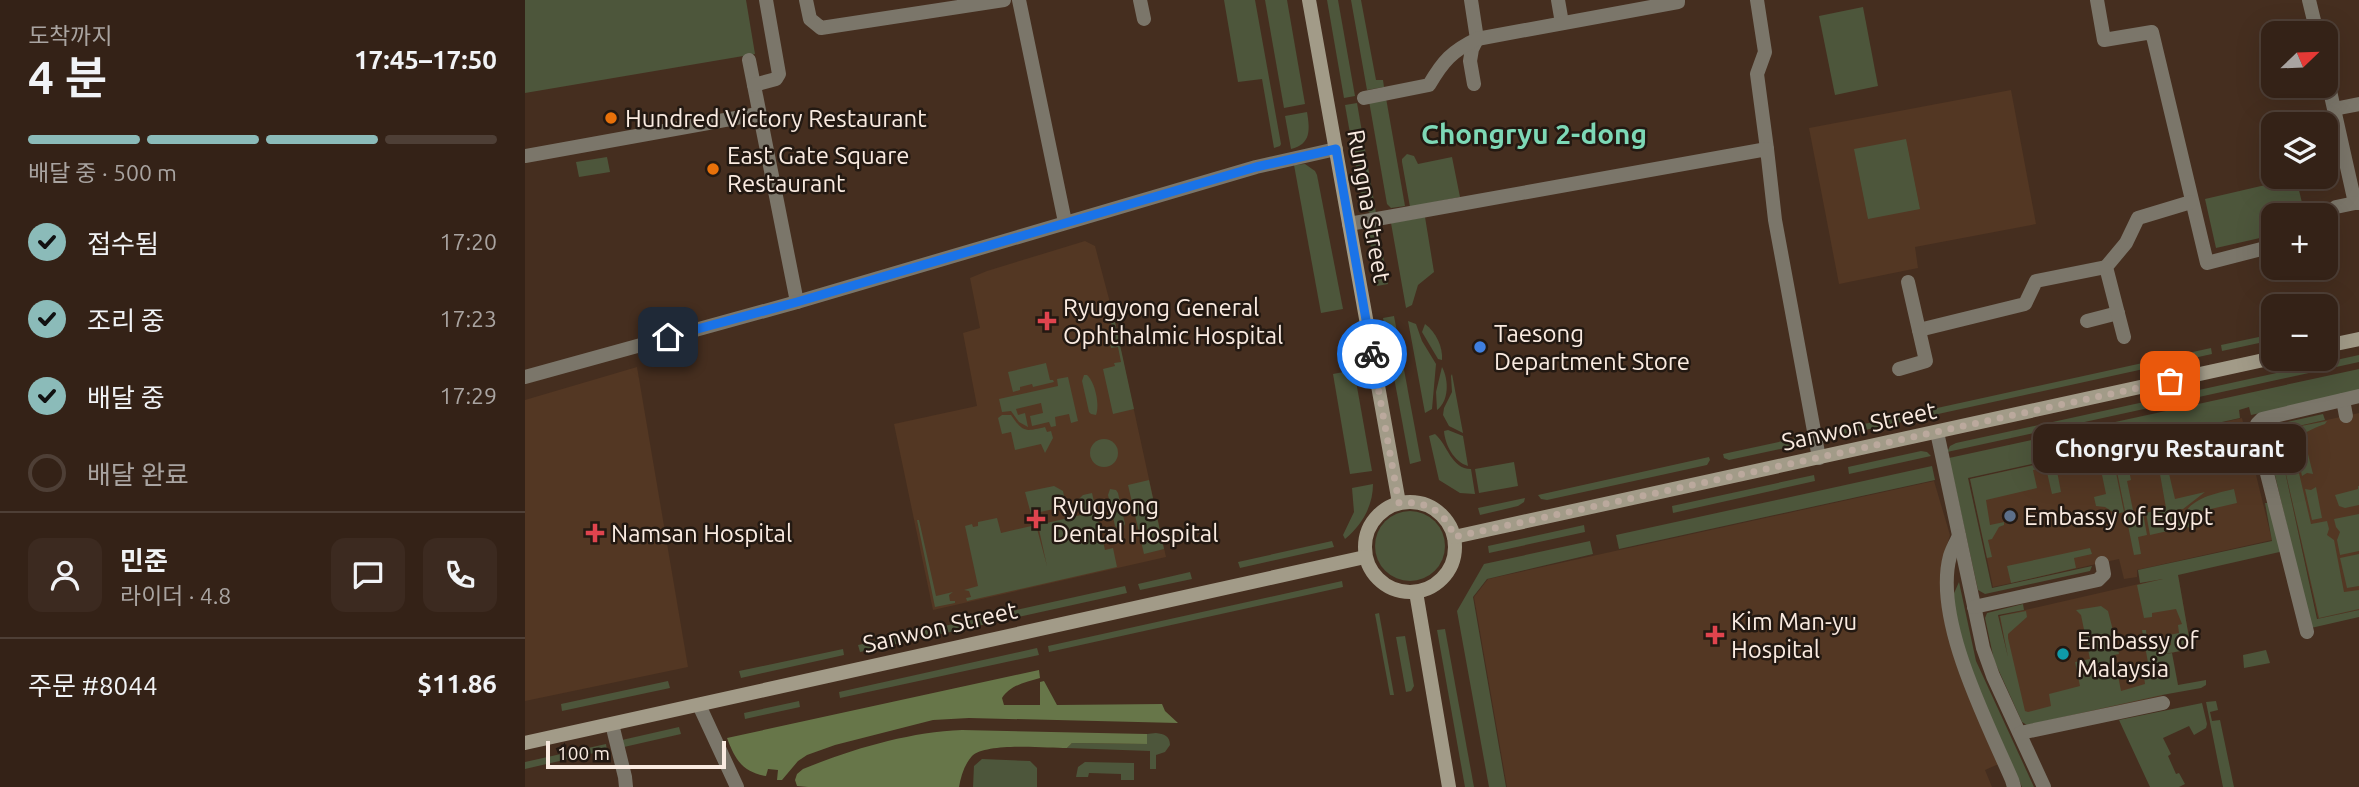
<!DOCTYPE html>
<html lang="ko">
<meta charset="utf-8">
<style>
:root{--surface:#342217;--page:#3c2a20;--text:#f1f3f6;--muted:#a9a4a1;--line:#4e3f36;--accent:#8bbbb9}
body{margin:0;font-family:Ubuntu,"Noto Sans KR",sans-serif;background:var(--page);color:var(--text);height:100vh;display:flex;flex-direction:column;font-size:26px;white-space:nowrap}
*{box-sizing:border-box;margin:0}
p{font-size:23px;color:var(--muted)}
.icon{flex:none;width:38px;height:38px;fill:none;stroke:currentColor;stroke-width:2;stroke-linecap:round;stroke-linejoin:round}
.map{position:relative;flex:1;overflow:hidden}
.side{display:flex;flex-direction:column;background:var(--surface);width:525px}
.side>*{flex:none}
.needle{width:46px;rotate:67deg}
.fabs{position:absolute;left:1736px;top:21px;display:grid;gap:14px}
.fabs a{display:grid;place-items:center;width:77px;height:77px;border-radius:14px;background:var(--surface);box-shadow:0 7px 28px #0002,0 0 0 2px var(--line);font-size:35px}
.scale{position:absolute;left:21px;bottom:18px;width:180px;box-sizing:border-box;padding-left:7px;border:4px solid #faebe1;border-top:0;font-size:19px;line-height:24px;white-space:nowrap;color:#faebe1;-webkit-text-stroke:5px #231912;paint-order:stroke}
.pin{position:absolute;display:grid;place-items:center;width:60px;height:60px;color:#fff;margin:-30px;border-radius:14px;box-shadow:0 4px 10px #0006}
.courier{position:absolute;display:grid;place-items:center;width:70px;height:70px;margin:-35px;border:5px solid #1a73e8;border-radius:50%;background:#fff;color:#222;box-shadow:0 2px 9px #0007}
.bubble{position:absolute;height:49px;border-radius:14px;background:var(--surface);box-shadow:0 7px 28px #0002,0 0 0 2px var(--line);font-size:23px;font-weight:600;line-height:49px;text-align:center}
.summary em{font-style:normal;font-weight:600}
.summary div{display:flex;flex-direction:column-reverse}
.summary{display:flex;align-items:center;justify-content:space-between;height:119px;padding:0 28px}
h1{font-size:46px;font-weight:600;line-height:52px}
.bar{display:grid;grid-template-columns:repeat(4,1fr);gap:10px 7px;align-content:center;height:84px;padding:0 28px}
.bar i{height:9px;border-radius:5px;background:var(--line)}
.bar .on{background:var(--accent)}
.bar p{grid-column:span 4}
.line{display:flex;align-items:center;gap:18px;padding:0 28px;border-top:2px solid var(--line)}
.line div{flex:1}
.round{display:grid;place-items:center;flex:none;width:74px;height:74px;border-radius:14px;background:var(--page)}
ol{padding:0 28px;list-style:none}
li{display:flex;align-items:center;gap:21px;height:77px}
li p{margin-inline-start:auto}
li .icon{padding:7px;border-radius:50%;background:var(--accent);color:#111;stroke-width:4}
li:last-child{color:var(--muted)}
li i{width:38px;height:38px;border:4px solid var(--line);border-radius:50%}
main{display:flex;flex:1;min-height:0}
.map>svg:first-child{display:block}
</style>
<main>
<section class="side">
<div class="summary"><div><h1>4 분</h1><p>도착까지</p></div><em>17:45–17:50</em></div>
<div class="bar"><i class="on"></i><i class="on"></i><i class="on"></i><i></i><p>배달 중 · 500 m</p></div>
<ol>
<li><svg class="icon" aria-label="check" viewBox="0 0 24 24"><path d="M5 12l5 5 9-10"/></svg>접수됨<p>17:20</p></li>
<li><svg class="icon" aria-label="check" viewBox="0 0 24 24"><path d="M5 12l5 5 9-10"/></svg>조리 중<p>17:23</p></li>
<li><svg class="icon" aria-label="check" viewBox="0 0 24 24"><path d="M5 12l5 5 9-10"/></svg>배달 중<p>17:29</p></li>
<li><i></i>배달 완료</li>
</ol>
<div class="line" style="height:126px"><a class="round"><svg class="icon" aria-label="person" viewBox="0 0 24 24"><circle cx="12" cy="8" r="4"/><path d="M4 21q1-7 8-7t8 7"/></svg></a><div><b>민준</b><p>라이더 · 4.8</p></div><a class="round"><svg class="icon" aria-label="chat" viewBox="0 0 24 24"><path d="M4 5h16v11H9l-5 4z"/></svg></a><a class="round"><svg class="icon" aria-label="phone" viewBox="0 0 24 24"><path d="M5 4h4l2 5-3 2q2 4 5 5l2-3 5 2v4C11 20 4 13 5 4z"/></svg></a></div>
<div class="line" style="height:91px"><div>주문 #8044</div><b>$11.86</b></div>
</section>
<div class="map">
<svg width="1834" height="787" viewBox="0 0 1834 787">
<rect width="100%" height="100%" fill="#452e1f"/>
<!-- built -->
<g fill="#533723">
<path d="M 1486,90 L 1511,224 L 1390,247 L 1393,268 L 1314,284 L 1284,128 Z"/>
<path d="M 560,241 L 570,246 L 588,314 L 641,557 L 408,610 L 369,424 L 452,406 L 438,333 L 455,328 L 445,278 L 462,271 Z"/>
<path d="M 112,367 L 163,667 L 0,701 L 0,400 Z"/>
<path d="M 1834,413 L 1834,610 L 1793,619 L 1751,431 Z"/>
<path d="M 1717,418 L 1747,540 L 1612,570 L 1612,577 L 1599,579 L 1594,559 L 1468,587 L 1445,479 Z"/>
<path d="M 1409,481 L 1425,535 L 1418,559 L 1476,763 L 1460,770 L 1467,787 L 982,787 L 949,597 L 963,579 Z"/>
<path d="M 1653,575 L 1666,649 L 1630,656 L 1637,696 L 1502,725 L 1493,703 L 1474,616 Z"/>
</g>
<!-- green -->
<g fill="#4d563b">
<path d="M 0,0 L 221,0 L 230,54 L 0,93 Z"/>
<path d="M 699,0 L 730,0 L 756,144 L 755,146 L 749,148 L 737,79 L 713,82 Z"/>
<path d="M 740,0 L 762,0 L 780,104 L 759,108 Z"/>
<path d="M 802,0 L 813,0 L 830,96 L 819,98 Z"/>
<path d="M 826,0 L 836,0 L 851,80 L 858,80 L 859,87 L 842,90 Z"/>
<path d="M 1338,7 L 1353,86 L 1310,95 L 1294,16 Z"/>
<path d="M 861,98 L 880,206 L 866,208 L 862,204 L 844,101 Z"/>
<path d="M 832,103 L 851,213 L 846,214 L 838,207 L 820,105 Z"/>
<path d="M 782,112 C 785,130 786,144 766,149 L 760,116 Z"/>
<path d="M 1381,139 L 1395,209 L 1343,219 L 1329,149 Z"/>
<path d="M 882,154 L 889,156 L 893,164 L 927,157 L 935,197 L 885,207 L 877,162 L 877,159 Z"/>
<path d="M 82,157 L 85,172 L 54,177 L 51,162 Z"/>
<path d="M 780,164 L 790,171 L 792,175 L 818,309 L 796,313 L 769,165 Z"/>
<path d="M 1771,178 L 1780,215 L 1748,215 L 1748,235 L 1691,248 L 1680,199 Z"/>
<path d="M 900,217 L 909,272 L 893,285 L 887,305 L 881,308 L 866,223 Z"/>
<path d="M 853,225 L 863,284 L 852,286 L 844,235 L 849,227 Z"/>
<path d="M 869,316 L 896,461 L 885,464 L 858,318 Z"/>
<path d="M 883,321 L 891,324 L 897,341 L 911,364 L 907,409 L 900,413 Z"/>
<path d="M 590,322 L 609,409 L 588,414 L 578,369 L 590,366 L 589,363 L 596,362 L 593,347 L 586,348 L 585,342 L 590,340 L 586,323 Z"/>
<path d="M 900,324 C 911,332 918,347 917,360 L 913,359 L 897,332 Z"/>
<path d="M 1748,334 L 1748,340 L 1697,351 L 1696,345 Z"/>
<path d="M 1686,348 L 1687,354 L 1299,439 L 1298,433 Z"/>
<path d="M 1834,355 L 1834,362 L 1422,452 L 1425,446 L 1431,443 Z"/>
<path d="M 521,363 L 525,380 L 528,380 L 529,382 L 508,387 L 507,384 L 495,387 L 495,390 L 488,392 L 483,372 Z"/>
<path d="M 917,367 C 924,380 924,401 912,410 L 911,392 Z"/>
<path d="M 1834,369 L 1834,392 L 1726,415 L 1724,407 L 1714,410 L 1715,418 L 1443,478 L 1467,588 L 1567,566 L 1565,571 L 1460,594 L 1453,590 L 1424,458 Z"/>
<path d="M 829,370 L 847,471 L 825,474 L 808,374 Z"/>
<path d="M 927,374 L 938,433 L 924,426 L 918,415 L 919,408 L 927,392 L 926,376 Z"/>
<path d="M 559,375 L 562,375 C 570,382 575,405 571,415 L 566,414 L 564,412 L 557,381 Z"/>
<path d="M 543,377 L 553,421 L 546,423 L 544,414 L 530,417 L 531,426 L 526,427 L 524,422 L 507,426 L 505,416 L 518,413 L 516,403 L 491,409 L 493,415 L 500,413 L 503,427 L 494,422 L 486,411 L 477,412 L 474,399 L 533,386 L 532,379 Z"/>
<path d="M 1798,414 L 1800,420 L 1751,431 L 1802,421 L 1800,424 C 1787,428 1778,435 1766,439 L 1786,524 L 1802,521 L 1804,529 L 1802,535 L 1809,540 L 1819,592 L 1834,590 L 1834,609 L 1794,618 L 1753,439 L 1792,619 L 1834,610 L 1834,617 L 1786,628 L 1740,433 L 1745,432 L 1748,425 Z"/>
<path d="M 477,415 L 486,415 C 498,432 499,432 520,427 L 522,432 L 526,431 L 528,438 L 520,453 L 516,444 L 490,450 L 486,432 L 477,434 L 473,418 Z"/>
<path d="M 923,430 L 938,436 L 943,466 C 929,462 920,445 919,431 Z"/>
<path d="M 910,434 C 923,445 926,469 946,469 L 950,494 L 935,493 L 914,480 L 904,436 Z"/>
<path d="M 1281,436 L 1282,442 L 1279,444 L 1204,460 L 1199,458 L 1198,454 Z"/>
<path d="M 1779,438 L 1788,474 L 1782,473 L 1777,476 L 1769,440 Z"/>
<path d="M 1627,439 L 1629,449 L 1601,456 L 1606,480 L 1602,481 L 1609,515 L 1618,513 L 1622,535 L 1613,537 L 1616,554 L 1609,555 L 1587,447 Z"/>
<circle cx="579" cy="453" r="14"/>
<path d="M 1586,448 L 1599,512 L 1591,514 L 1580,507 L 1571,506 L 1569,497 L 1581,494 L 1576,470 L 1569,472 L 1567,468 L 1559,470 L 1558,466 L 1532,471 L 1536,492 L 1527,494 L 1521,468 L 1508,470 L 1512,488 L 1461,500 L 1465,525 L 1479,522 L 1479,525 L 1474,527 L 1467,539 L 1463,540 L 1467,557 L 1462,558 L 1445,479 Z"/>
<path d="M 1396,451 L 1402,452 L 1406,456 L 1324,474 L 1323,467 Z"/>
<path d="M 1184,457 L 1185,460 L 1182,465 L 1022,500 L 1016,499 L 1013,495 Z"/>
<path d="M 1641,461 L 1650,499 L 1680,492 L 1658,509 L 1650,510 L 1650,515 L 1654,519 L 1656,528 L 1625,535 L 1621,513 L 1641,508 L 1635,474 L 1637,462 Z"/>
<path d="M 989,462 L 993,486 L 954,493 L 950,469 Z"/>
<path d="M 1407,466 L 1410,480 L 1094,549 L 1091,535 Z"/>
<path d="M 1289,475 L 1290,481 L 1148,513 L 1147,506 Z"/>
<path d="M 624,480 L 639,549 L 619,554 L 603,485 Z"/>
<path d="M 848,484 C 848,506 837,525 820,539 L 818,535 L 829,512 L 827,488 Z"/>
<path d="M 529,486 L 538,491 L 540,501 L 538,507 L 506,514 L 500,492 Z"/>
<path d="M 1833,486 L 1834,486 L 1834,505 L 1820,508 L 1814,506 L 1810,495 L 1833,489 Z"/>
<path d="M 1791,487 L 1797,518 L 1787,520 L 1780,489 L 1786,490 Z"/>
<path d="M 585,489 L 591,490 L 593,493 L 600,524 L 597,529 L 592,528 L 590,526 L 583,495 Z"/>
<path d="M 1709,489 L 1712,503 L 1677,511 L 1678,514 L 1663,517 L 1665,527 L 1658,528 C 1654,501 1687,494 1709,489 Z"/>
<path d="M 567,493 L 580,550 L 588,548 L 592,567 L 442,601 L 441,598 L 446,597 L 444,591 L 439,590 L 453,586 L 440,526 L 447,524 L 448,527 L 453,526 L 453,522 L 472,518 L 476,533 L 511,525 L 522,566 L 513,525 L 556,515 L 554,499 L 558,495 Z"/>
<path d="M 1000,498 L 999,502 L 993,506 L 955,515 L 953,508 Z"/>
<path d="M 1740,503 L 1745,503 L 1759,551 L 1653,575 L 1666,649 L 1629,656 L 1647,653 L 1653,685 L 1681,680 L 1681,685 L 1676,688 L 1637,695 L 1502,725 L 1497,722 L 1469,660 L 1460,618 L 1462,613 L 1498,604 L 1499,610 L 1473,615 L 1483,657 L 1475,616 L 1501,611 L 1502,617 L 1483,634 L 1483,638 L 1500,711 L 1503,712 L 1526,706 L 1524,694 L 1555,686 L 1550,662 L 1565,659 L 1556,615 L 1551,610 L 1576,606 L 1583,611 L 1594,654 L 1589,655 L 1596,691 L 1620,684 L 1618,669 L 1624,668 L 1617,630 L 1621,630 L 1622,640 L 1631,639 L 1633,648 L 1646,645 L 1644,635 L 1654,633 L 1653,625 L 1657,624 L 1651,609 L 1627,613 L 1627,617 L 1619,618 L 1612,585 L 1638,579 L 1615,583 L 1613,570 L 1747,541 Z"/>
<circle cx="885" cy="546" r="35"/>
<path d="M 1834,514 L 1834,551 L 1815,555 L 1812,540 L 1815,532 L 1811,527 L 1809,519 Z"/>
<path d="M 392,520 L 394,520 L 411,596 L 428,592 L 424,595 L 425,601 L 430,601 L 430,603 L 410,607 Z"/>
<path d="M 1059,525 L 1060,532 L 964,553 L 963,546 Z"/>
<path d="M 807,541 L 809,547 L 715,568 L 713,562 Z"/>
<path d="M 1065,541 L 1068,554 L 962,579 L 948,597 L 981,787 L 964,787 L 932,611 L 959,564 Z"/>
<path d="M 1565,548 L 1567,554 L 1549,558 L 1551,568 L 1486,583 L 1482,566 Z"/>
<path d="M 1834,554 L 1834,586 L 1822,588 L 1815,558 Z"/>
<path d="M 665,572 L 667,579 L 615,590 L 613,584 Z"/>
<path d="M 817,581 L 818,587 L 524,652 L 523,646 Z"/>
<path d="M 1434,582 L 1451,661 L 1509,787 L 1497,787 L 1439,660 L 1426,600 Z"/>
<path d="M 600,586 L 602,593 L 335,652 L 333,645 Z"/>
<path d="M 854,613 L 869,695 L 865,695 L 850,614 Z"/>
<path d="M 920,629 L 949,787 L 940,787 L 912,630 Z"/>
<path d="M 880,636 L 889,686 L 886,691 L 881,692 L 871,637 Z"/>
<path d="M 512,648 L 514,655 L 315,698 L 314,692 Z"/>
<path d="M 318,649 L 319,655 L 216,678 L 214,671 Z"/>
<path d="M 1741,650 L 1745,663 L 1719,668 L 1718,655 Z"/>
<path d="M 143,681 L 145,688 L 37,711 L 36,704 Z"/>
<path d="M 274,701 L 275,707 L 220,719 L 219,713 Z"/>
<path d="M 1691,701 L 1693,710 L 1685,712 L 1687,721 L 1695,720 L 1709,787 L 1698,787 L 1681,702 Z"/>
<path d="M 1677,703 L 1682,724 L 1681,728 L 1669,735 L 1664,726 L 1638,738 L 1646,754 L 1643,756 L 1651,774 L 1654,773 L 1660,784 L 1654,787 L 1625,787 L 1594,720 Z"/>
<path d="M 154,727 L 156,734 L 99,747 L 97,740 Z"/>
<path d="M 631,733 C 639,734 645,736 645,745 L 640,752 L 631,755 L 631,769 L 625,769 L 625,751 L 542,748 L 547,743 L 621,744 L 622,734 Z"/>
<path d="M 81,744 L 82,750 L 0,769 L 0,762 Z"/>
<path d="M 457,759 L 505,761 L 512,768 L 512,787 L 448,787 L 449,766 Z"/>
<path d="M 560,762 L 609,763 L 609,780 L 596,780 L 596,774 L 564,773 L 563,777 L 551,777 L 553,767 Z"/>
</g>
<!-- forest -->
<g fill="#677649">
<path d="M 514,670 L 515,678 C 501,682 485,685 477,698 L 479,705 L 515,705 L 515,682 L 519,681 L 532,705 L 637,704 L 640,711 L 653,723 L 444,718 L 408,720 L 310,745 L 282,755 L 273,761 L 257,780 L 252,780 L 253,770 L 243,769 L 241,776 C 217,772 210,759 202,738 Z"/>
<path d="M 437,730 L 622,734 L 622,744 L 547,743 L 542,748 C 522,748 462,742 447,756 C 439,765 436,776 434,787 L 283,787 L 272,786 L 270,780 L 272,774 L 278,769 C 327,749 384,732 437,730 Z"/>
</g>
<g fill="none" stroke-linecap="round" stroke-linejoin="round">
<!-- minor -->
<g stroke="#7b766a" stroke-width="14">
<path d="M 281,0 L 285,19 L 296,28 L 479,0"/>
<path d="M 494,0 L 540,222"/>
<path d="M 615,0 L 619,19"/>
<path d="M 946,0 L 952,39 L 947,49 L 945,61 L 949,84"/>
<path d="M 1033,0 L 1037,23"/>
<path d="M 1232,0 L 1240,52 L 1232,74 L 1242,149"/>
<path d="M 1572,0 L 1579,40 L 1627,32 L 1682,263 L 1748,246"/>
<path d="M 1784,0 L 1792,33"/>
<path d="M 224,60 L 272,302"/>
<path d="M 1801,73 L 1809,109 L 1834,104"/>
<path d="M 229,85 L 251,79 L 254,74 L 241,0"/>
<path d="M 839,98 L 904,85 C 918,61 927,51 952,39 L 1153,2 L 1153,0"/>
<path d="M 1809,109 L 1830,203 L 1834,203"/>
<path d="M 0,156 L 233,114"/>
<path d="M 1801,216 L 1811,207 L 1830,203"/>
<path d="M 824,224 L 1242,149 L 1250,220 L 1294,458"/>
<path d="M 1562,321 L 1593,313"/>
<path d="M 1394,330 L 1500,304 L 1511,281 L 1581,267"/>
<path d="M 1599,337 L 1581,267 L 1601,243 L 1613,218 L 1666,202"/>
<path d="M 1374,369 L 1401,361 L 1383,282"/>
<path d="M 1818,400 L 1821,416"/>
<path d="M 1412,432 L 1458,648 L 1468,676 L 1519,787"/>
<path d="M 1434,536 C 1431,542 1427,549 1425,556 C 1408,619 1462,722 1487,780 L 1489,787"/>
<path d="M 1449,607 L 1573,580 L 1579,574 L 1577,563"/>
<path d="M 1782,632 L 1732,434 L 1732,424 L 1737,419 L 1834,396"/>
<path d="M 174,705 L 212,787"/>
<path d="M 87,724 L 100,777 L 101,787"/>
<path d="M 1495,733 L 1638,703"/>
</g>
<!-- tertiary -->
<path stroke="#7b766a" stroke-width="14" d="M 0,377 L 272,302 L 731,167 L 811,149"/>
<!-- secondary -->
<g stroke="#a29b88" stroke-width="14">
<path d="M 784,0 L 874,503"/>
<path d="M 1801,346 L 1834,339"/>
<circle cx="885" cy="547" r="45"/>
<path d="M 929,537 L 1748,358"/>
<path d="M 891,592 L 924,787"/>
<path d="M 0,743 L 840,557"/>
</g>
</g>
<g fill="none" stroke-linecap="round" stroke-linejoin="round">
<!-- done -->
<path stroke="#bba99d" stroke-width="7" stroke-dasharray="0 12.6" d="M 847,354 L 874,503 C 900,500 921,511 929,537 L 1645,381"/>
<!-- route -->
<path stroke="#1a73e8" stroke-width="9" d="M 143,337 L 272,302 L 731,167 L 811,149 L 847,354"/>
</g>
<!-- markers -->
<g fill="#e8710a" stroke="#231912" stroke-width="2.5">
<circle cx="86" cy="118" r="7"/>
<circle cx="188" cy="169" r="7"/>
</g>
<g fill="#e0444e" stroke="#231912" stroke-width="2.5">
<path d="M518.5 310.5h7v7h7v7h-7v7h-7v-7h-7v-7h7z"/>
<path d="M507.5 508.5h7v7h7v7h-7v7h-7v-7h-7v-7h7z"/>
<path d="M66.5 522.5h7v7h7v7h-7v7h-7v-7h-7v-7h7z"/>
<path d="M1186.5 624.5h7v7h7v7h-7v7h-7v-7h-7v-7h7z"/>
</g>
<circle fill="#3f7fe0" stroke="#231912" stroke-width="2.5" cx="955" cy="347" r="7"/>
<circle fill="#5c6f8a" stroke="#231912" stroke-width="2.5" cx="1485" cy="516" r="7"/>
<circle fill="#0f9aa8" stroke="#231912" stroke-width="2.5" cx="1538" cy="654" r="7"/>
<g text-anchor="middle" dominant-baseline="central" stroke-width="5" stroke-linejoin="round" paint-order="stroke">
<!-- poi labels -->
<g font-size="24" fill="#faebe1" stroke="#231912" text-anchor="start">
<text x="100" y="118">Hundred Victory Restaurant</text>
<text x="202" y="155">East Gate Square<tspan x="202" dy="28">Restaurant</tspan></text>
<text x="538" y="307">Ryugyong General<tspan x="538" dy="28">Ophthalmic Hospital</tspan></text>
<text x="969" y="333">Taesong<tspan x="969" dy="28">Department Store</tspan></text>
<text x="527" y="505">Ryugyong<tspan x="527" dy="28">Dental Hospital</tspan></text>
<text x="1499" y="516">Embassy of Egypt</text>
<text x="86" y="533">Namsan Hospital</text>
<text x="1206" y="621">Kim Man-yu<tspan x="1206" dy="28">Hospital</tspan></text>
<text x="1552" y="640">Embassy of<tspan x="1552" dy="28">Malaysia</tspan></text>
</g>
<!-- street labels -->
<g font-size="24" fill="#faebe1" stroke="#231912">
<text transform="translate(844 206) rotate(80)">Rungna Street</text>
<text transform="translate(1334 426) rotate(-12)">Sanwon Street</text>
<text transform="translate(415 627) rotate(-13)">Sanwon Street</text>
</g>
<!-- quarter labels -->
<g font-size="28" font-weight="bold" fill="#7dd8b6" stroke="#231912">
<text x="1009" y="133">Chongryu 2-dong</text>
</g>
</g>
</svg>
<div class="fabs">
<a><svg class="needle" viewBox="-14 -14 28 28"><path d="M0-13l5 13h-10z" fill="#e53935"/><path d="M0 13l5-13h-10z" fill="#a9a4a1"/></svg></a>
<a><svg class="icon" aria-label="layers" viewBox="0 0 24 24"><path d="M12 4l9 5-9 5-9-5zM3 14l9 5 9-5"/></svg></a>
<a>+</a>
<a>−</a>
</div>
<div class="scale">100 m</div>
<div class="pin" style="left:1645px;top:381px;background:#ea580c"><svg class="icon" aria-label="bag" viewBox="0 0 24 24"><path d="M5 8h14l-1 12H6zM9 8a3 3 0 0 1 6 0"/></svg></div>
<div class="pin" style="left:143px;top:337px;background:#1f2937"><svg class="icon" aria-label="home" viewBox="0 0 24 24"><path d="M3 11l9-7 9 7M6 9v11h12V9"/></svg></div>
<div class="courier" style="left:847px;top:354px"><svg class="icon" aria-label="bike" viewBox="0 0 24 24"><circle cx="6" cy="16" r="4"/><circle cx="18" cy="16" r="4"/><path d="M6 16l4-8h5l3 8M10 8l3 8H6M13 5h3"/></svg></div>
<div class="bubble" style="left:1508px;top:424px;width:273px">Chongryu Restaurant</div>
</div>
</main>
